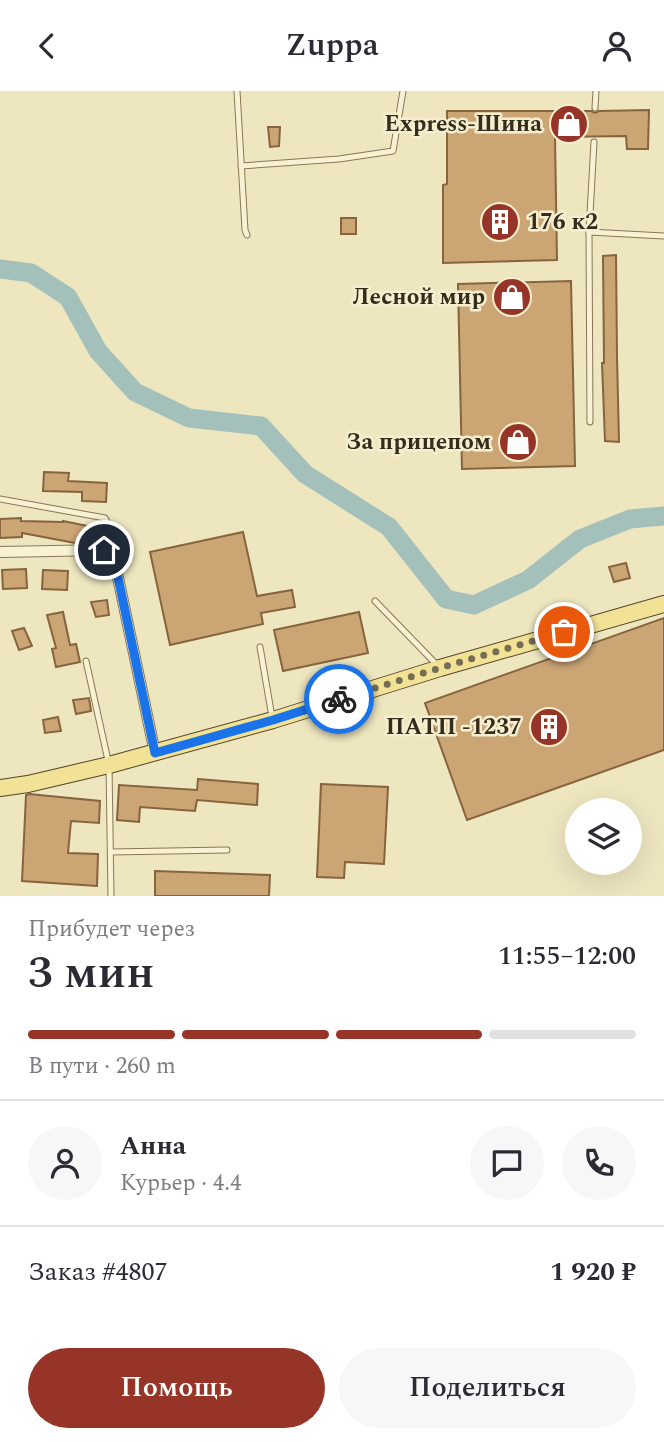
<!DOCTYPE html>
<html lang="ru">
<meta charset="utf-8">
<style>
:root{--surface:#fff;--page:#f7f7f7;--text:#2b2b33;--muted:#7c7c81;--line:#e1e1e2;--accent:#963527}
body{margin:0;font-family:Spectral,serif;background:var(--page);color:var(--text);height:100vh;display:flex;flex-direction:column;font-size:26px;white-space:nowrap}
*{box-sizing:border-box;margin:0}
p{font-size:23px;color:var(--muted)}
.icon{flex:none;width:38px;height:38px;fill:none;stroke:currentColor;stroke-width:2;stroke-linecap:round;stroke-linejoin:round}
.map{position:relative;height:805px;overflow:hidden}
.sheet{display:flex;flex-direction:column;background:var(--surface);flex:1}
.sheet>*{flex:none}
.tools{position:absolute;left:565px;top:707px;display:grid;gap:14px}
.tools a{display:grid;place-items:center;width:77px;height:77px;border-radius:50%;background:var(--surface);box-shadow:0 7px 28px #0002;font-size:35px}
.pin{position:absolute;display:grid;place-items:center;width:60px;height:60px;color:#fff;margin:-30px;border:4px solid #fff;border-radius:50%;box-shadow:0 2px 7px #0007}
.courier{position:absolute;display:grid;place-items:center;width:70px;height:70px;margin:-35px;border:5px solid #1a73e8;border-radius:50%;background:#fff;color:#222;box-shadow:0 2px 9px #0007}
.overview em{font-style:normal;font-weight:600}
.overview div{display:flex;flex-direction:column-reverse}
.overview{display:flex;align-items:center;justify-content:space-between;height:119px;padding:0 28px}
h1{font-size:46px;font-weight:600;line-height:52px}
.bar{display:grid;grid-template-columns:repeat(4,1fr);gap:10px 7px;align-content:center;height:84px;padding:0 28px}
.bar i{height:9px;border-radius:5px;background:var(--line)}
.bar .selected{background:var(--accent)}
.bar p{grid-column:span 4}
.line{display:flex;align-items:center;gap:18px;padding:0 28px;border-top:2px solid var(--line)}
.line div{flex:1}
.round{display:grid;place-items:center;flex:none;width:74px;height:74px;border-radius:37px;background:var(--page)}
.cta{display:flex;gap:14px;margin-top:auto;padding:14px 28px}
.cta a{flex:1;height:80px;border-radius:42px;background:var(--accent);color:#fff;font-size:28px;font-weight:600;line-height:80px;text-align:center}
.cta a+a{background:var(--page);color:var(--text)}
header{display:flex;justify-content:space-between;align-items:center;height:91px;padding:0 28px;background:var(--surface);font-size:32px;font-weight:600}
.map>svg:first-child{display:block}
</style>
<header><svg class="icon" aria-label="back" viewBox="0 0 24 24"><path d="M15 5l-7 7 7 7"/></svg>Zuppa<svg class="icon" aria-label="person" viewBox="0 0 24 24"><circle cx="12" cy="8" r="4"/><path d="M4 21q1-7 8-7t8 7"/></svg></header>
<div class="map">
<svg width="664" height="805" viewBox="0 0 664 805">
<rect width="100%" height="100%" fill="#eee6bf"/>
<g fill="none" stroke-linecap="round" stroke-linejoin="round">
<!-- river -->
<path stroke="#a3c0bb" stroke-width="19" d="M 0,178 L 31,182 L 68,206 L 98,260 L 135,301 L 189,327 L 261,335 L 305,383 L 389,436 L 446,508 L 474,514 L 528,489 L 580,448 L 630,428 L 664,425"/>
</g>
<!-- building -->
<g fill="#cca575" stroke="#86643d" stroke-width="2">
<path d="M 649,19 L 648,58 L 627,58 L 626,45 L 555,46 L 557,169 L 443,172 L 443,94 L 447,93 L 447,20 L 591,20 L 595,22 L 599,20 Z"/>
<path d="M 268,36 L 280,36 L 279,55 L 270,56 Z"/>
<rect x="341" y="127" width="15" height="16"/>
<path d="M 616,164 L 617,265 L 619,351 L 605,350 L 602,272 L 604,272 L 603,165 Z"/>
<path d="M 571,190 L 575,375 L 462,378 L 458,193 Z"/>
<path d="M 44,381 L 69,382 L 68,390 L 107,392 L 106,411 L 82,410 L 82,401 L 43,400 Z"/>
<path d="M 21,427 L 21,430 L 63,431 L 63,430 L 88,435 L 84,452 L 75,452 L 22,442 L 22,446 L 0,447 L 0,428 Z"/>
<path d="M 243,441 L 257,505 L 292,499 L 295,516 L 261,522 L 263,533 L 170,554 L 150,461 Z"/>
<path d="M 626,472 L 630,487 L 614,491 L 609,476 Z"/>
<path d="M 26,478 L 27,497 L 3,498 L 2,479 Z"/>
<path d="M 43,479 L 68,480 L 67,499 L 42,498 Z"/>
<path d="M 107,509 L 109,524 L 96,526 L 91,511 Z"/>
<path d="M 63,521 L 70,554 L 76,553 L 80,571 L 56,576 L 52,558 L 56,557 L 47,524 Z"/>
<path d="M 359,521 L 368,562 L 283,580 L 274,539 Z"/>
<path d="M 664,527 L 664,659 L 467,729 L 425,612 Z"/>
<path d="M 24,537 L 32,555 L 19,559 L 12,540 Z"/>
<path d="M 89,607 L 91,620 L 76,623 L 73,609 Z"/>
<path d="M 58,626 L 61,640 L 45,642 L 43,629 Z"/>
<path d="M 198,688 L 258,693 L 257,714 L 197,709 L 195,720 L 140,716 L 139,731 L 117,729 L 119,694 L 197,699 Z"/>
<path d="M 321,693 L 388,696 L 384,773 L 345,771 L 344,787 L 317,786 Z"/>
<path d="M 29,703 L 100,710 L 99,732 L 71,730 L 68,762 L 98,763 L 97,795 L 22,790 L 26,704 Z"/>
<path d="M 155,780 L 270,784 L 269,805 L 155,805 Z"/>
</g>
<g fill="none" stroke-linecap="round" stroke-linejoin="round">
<defs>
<g id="service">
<path d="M 237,0 L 245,139 L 247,144"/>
<path d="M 595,17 L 596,0"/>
<path d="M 241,75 L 339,68 L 393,60 L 403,0"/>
<path d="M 589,141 L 594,51"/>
<path d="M 590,331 L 589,141 L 664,145"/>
<path d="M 0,408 L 105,427 L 111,438 L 104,459"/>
<path d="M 375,510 L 437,574"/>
<path d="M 260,556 L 272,626"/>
<path d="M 86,570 L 109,674 L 111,805"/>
<path d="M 111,761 L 227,759"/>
</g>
<path id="minor" d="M 0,461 L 104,459 L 112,465 L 116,477 L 155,662"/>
<path id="primary" d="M 0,697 L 28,693 L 109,674 L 273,629 L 440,577 L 664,513"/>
</defs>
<!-- service casing -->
<use href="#service" stroke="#877758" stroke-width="7"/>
<!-- minor casing -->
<use href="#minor" stroke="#877758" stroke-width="12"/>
<!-- primary casing -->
<use href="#primary" stroke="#54442c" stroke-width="18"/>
<!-- service -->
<use href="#service" stroke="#f9f2d2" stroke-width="5"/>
<!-- minor -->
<use href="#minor" stroke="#f9f2d2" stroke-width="10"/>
<!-- primary -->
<use href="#primary" stroke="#f2e296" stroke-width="16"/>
</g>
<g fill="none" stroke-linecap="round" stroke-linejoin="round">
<!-- done -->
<path stroke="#766d55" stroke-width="7" stroke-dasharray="0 12.6" d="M 339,608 L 440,577 L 564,541"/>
<!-- route -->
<path stroke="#1a73e8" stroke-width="9" d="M 104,459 L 112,465 L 116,477 L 155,662 L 273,629 L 339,608"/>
</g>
<!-- icons -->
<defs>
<symbol id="shop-disc" viewBox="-11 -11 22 22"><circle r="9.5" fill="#963527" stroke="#f5efcf"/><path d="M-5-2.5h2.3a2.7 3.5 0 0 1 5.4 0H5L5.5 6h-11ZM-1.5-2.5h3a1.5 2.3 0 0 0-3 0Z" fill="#fff"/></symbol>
<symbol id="building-disc" viewBox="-11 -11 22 22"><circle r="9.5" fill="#963527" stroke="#f5efcf"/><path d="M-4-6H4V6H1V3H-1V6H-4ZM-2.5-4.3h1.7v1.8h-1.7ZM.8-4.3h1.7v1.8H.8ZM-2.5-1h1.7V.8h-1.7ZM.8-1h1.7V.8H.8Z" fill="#fff"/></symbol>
</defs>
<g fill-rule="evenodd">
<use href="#shop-disc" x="547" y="11" width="44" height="44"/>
<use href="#building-disc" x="478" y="109" width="44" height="44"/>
<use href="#shop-disc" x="490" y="184" width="44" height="44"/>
<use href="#shop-disc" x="496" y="329" width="44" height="44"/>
<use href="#building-disc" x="527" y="614" width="44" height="44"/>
</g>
<g text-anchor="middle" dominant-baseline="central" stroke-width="5" stroke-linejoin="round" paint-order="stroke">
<!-- poi labels -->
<g font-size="23" font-weight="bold" fill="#362c1c" stroke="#f5efcf" text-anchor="end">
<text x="542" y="33">Express-Шина</text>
<text x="527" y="131" text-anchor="start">176 к2</text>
<text x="485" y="206">Лесной мир</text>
<text x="491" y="351">За прицепом</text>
<text x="522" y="636">ПАТП -1237</text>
</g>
</g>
</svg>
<div class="tools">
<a><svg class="icon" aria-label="layers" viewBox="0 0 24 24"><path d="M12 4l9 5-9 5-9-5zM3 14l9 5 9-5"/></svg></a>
</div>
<div class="pin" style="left:564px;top:541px;background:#ea580c"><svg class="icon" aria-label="bag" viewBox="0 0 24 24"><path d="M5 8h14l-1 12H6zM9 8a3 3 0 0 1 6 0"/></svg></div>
<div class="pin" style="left:104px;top:459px;background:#1f2937"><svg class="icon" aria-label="home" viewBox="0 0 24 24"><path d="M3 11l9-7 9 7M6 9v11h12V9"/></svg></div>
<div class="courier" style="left:339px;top:608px"><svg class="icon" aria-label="bike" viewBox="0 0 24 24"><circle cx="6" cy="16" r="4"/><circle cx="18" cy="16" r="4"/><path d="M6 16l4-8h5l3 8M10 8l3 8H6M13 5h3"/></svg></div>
</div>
<section class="sheet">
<div class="overview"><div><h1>3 мин</h1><p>Прибудет через</p></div><em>11:55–12:00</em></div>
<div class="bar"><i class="selected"></i><i class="selected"></i><i class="selected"></i><i></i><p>В пути · 260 m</p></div>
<div class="line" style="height:126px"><a class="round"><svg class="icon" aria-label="person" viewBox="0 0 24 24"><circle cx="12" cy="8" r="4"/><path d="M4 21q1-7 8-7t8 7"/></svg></a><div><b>Анна</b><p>Курьер · 4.4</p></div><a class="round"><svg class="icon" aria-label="chat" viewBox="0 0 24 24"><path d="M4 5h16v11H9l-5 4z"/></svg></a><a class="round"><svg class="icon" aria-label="phone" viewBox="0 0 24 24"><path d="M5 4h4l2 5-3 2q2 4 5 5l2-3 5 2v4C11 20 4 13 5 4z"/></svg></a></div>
<div class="line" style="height:91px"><div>Заказ #4807</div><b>1 920 ₽</b></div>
<div class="cta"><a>Помощь</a><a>Поделиться</a></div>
</section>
